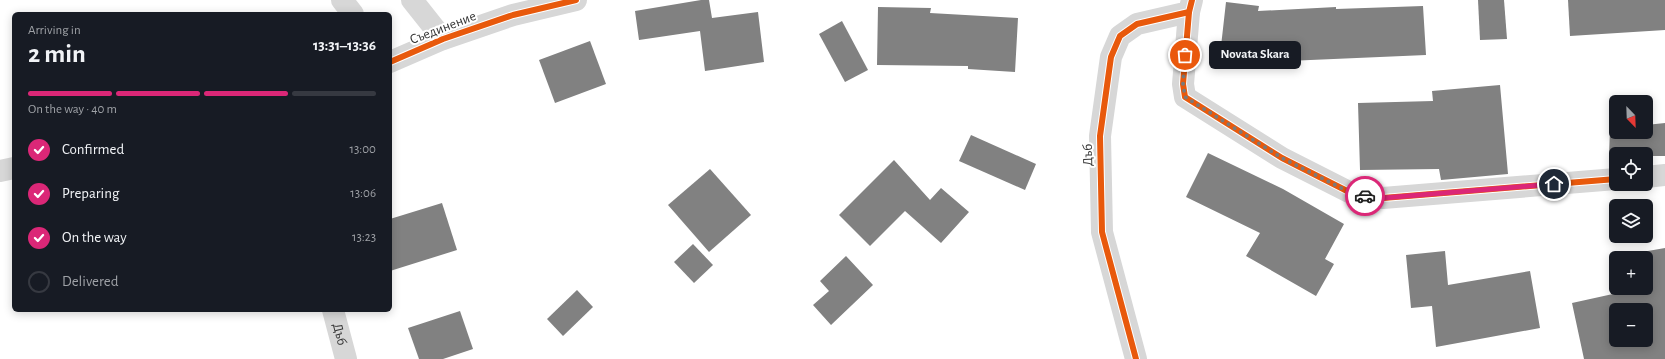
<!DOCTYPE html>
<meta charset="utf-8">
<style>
:root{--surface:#171b24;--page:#20242c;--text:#f1f3f6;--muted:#9ea1a6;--line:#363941;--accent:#db2777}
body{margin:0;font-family:"Alegreya Sans",sans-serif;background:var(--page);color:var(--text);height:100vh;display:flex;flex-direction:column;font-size:15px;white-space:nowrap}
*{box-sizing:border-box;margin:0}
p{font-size:13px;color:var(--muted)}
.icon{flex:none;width:22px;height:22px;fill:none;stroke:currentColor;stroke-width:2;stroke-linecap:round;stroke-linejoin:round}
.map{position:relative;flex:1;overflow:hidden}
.side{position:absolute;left:12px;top:12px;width:380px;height:300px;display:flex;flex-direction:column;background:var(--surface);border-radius:6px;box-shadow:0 2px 10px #0003}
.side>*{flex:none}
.needle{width:26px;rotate:157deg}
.tools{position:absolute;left:1609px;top:95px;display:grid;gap:8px}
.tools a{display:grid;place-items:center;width:44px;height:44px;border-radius:6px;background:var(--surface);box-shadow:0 2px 10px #0003;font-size:20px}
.pin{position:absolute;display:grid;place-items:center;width:34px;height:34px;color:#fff;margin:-17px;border:2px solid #fff;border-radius:50%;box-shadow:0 1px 4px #0007}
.courier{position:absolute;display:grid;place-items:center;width:40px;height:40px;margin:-20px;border:3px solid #db2777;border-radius:50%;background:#fff;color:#222;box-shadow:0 1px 5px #0007}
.bubble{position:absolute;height:28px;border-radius:6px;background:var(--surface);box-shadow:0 2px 10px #0003;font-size:13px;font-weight:700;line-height:28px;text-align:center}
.overview em{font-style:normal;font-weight:700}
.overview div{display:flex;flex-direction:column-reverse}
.overview{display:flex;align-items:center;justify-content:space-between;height:68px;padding:0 16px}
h1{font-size:26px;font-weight:700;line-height:30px}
.bar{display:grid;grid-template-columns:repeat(4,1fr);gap:6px 4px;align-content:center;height:48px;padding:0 16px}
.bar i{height:5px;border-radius:3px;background:var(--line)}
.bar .current{background:var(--accent)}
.bar p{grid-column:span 4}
ol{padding:0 16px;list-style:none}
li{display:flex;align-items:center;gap:12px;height:44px}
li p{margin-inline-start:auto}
li .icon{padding:4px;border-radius:50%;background:var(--accent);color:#fff;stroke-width:4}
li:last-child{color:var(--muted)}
li i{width:22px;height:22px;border:2px solid var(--line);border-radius:50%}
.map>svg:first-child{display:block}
</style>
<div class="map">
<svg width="1665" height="359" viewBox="0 0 1665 359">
<rect width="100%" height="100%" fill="#fff"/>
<!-- building -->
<g fill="#818181" fill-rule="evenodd">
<path d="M 701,0 L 709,0 L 712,18 L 758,12 L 764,62 L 705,71 L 700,31 L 639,40 L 635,11 Z"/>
<path d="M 1478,0 L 1504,0 L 1507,39 L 1480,40 Z"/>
<path d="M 1568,0 L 1665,0 L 1665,30 L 1570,36 Z"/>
<path d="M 1226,2 L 1259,6 L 1258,11 L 1336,7 L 1336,9 L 1423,6 L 1426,55 L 1219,64 Z"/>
<path d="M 878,7 L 931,8 L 930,13 L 1018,18 L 1015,72 L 968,69 L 968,66 L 877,65 Z"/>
<path d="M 842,21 L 868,70 L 845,82 L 819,34 Z"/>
<path d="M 590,41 L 606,84 L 555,103 L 539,60 Z"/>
<path d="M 1500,85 L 1508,174 L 1441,180 L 1439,169 L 1360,170 L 1358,103 L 1433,101 L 1432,91 Z"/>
<path d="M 1665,123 L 1665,156 L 1646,156 L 1646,154 L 1609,155 L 1610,128 L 1616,127 L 1616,132 L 1646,132 L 1646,125 Z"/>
<path d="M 971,135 L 1036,164 L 1025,190 L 959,161 Z"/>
<path d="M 1208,153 L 1283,189 L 1344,224 L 1325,259 L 1334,264 L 1316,296 L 1246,256 L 1260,233 L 1186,197 Z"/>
<path d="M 894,160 L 930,200 L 941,188 L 969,212 L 941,243 L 905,211 L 870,246 L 839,215 Z"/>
<path d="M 710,169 L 751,215 L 709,252 L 668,205 Z"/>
<path d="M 442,203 L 457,250 L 390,271 L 390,219 Z"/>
<path d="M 693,244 L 713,265 L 694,283 L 674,262 Z"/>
<path d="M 1665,248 L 1665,359 L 1584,359 L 1572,303 L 1631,290 L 1631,288 L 1646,288 L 1646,258 L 1625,258 L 1625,255 ZM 1616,310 L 1646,310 L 1646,340 L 1616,340 Z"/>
<path d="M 1445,251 L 1448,285 L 1530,271 L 1540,328 L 1436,347 L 1432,306 L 1411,308 L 1406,255 Z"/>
<path d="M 846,256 L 873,285 L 831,325 L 813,305 L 829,291 L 820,281 Z"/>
<path d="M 577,290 L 593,307 L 563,336 L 547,319 Z"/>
<path d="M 460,311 L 473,349 L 443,359 L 419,359 L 408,328 Z"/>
</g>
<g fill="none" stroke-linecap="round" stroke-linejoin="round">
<!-- minor -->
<g stroke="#d7d7d7" stroke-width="22">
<path d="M 342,0 L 353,14"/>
<path d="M 412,0 L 443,39"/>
<path d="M 1189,12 L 1183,84 L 1185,97 L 1282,158 L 1353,194 L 1383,198 L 1616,179"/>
<path d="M 390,62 L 443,39 L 513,15 L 576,0"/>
<path d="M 0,171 L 14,168"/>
<path d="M 1646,177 L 1665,175"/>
<path id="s1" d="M 333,310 L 346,359"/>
<path d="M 1136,359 L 1102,232 L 1100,136 L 1111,57 L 1120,36 L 1137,24 L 1189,12 L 1192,0"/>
</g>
<defs>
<g id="cycleway">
<path d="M 1189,12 L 1183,84 L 1185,97 L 1282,158 L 1353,194 L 1383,198 L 1616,179"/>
<path d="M 390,62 L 443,39 L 513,15 L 576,0"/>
<path d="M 1136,359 L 1102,232 L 1100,136 L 1111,57 L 1120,36 L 1137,24 L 1189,12 L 1192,0"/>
</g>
</defs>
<!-- cycleway casing -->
<use href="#cycleway" stroke="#fff" stroke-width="8"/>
<!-- cycleway -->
<use href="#cycleway" stroke="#e8590c" stroke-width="6"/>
</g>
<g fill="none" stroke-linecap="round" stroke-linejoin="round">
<!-- done -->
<path stroke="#7a7a7a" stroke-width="4" stroke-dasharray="0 7.2" d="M 1185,55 L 1183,84 L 1185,97 L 1282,158 L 1353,194 L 1365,196"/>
<!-- route -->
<path stroke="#db2777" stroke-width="5" d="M 1365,196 L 1383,198 L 1554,184"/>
</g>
<g text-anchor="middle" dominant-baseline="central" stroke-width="4" stroke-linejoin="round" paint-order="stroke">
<!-- street labels -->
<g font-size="14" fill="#333" stroke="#fff">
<text transform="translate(443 28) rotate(-21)">Съединение</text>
<text transform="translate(1088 155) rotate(-91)">Дъб</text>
<text stroke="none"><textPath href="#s1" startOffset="25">Дъб</textPath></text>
</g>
</g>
</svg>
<div class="tools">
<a><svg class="needle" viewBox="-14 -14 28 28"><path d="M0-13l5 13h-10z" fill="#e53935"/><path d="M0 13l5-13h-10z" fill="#9ea1a6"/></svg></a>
<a><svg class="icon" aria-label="locate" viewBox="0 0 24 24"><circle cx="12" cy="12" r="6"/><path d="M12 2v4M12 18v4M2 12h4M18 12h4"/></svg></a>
<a><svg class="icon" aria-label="layers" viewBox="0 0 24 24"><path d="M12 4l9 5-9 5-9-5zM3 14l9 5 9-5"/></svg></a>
<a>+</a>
<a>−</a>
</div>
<div class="pin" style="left:1185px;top:55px;background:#ea580c"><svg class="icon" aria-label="bag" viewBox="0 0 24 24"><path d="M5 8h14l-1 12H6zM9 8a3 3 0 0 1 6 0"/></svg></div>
<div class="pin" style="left:1554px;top:184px;background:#1f2937"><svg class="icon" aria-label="home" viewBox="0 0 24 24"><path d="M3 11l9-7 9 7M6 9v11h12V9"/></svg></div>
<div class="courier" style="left:1365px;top:196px"><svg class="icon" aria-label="car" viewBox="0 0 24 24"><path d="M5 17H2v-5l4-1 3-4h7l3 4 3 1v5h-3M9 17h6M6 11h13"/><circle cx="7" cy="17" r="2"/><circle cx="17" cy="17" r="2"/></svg></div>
<div class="bubble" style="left:1209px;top:41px;width:92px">Novata Skara</div>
<section class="side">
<div class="overview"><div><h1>2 min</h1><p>Arriving in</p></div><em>13:31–13:36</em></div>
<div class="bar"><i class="current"></i><i class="current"></i><i class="current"></i><i></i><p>On the way · 40 m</p></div>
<ol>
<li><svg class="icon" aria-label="check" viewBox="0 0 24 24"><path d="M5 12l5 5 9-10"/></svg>Confirmed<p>13:00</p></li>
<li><svg class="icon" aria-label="check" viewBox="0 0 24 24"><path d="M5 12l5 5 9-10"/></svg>Preparing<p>13:06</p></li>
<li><svg class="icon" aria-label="check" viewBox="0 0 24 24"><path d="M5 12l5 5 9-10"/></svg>On the way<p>13:23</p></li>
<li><i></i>Delivered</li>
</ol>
</section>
</div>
